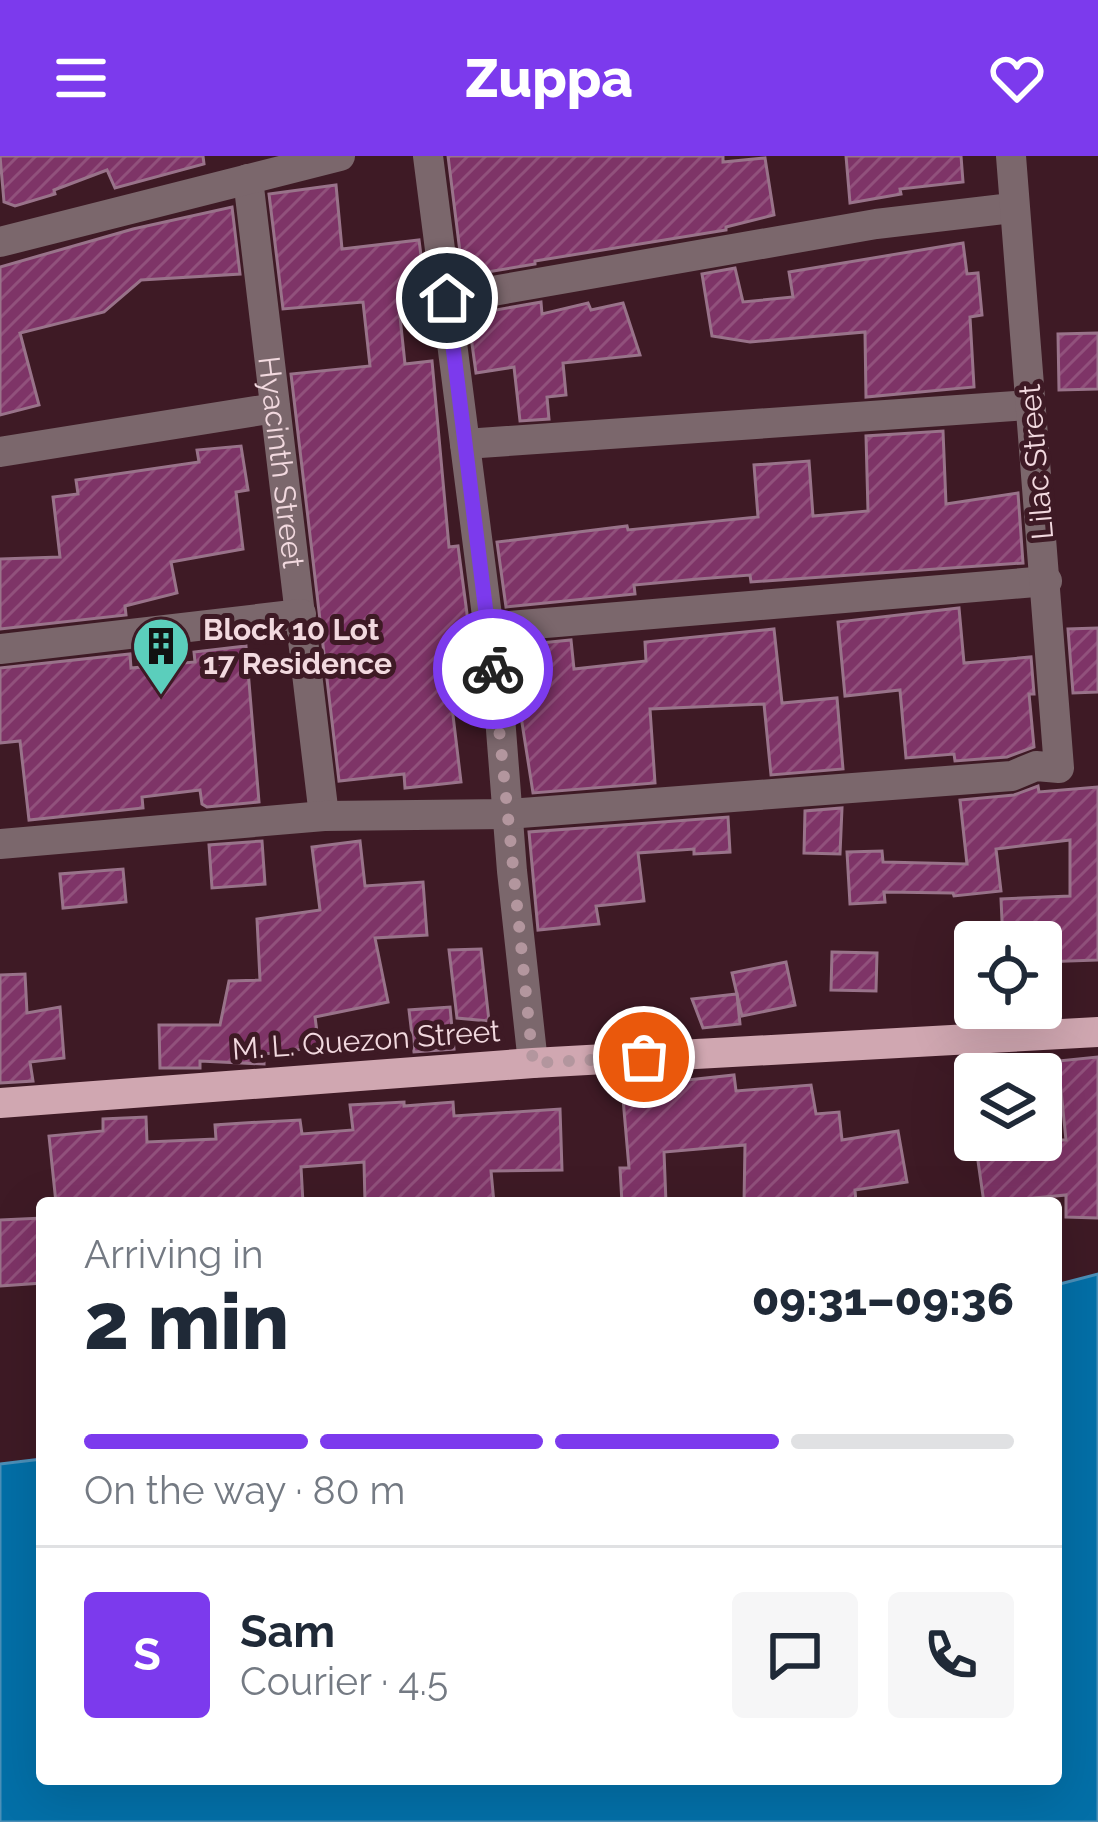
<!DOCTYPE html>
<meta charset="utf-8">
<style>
:root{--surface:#fff;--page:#f6f6f7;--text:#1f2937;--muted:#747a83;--line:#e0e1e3;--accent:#7c3aed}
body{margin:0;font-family:Raleway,sans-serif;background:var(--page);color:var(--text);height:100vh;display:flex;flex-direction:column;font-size:45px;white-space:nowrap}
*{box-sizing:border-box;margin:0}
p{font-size:39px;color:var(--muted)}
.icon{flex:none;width:66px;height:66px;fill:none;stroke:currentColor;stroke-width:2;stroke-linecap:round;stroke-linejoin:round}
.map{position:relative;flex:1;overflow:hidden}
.sheet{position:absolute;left:36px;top:1041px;width:1026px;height:588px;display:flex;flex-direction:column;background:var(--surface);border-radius:12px;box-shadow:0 12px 48px #0002}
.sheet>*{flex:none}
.controls{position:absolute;left:954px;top:765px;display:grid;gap:24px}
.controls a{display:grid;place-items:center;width:108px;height:108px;border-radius:12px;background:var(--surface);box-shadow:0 12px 48px #0002;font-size:60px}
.pin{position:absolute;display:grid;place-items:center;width:102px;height:102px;color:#fff;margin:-51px;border:6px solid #fff;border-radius:50%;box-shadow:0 3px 12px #0007}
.courier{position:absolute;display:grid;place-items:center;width:120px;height:120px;margin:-60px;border:9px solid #7c3aed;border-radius:50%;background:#fff;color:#222;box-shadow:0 3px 15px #0007}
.head em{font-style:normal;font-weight:800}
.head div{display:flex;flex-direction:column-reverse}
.head{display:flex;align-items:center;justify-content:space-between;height:204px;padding:0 48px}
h1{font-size:78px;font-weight:800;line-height:90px}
.bar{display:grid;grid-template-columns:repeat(4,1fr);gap:18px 12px;align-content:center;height:144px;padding:0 48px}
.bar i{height:15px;border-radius:9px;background:var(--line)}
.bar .selected{background:var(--accent)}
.bar p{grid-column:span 4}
.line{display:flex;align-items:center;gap:30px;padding:0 48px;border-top:3px solid var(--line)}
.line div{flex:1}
.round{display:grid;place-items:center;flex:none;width:126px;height:126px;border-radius:12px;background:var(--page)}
header{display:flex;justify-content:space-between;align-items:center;height:156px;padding:0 48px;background:var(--accent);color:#fff;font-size:54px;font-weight:800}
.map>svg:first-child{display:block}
</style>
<header><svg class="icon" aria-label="menu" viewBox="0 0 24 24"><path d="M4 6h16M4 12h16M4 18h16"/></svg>Zuppa<svg class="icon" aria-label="heart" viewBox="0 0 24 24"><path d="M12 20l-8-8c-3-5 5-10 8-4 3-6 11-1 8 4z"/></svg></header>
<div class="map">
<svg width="1098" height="1666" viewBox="0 0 1098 1666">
<defs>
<pattern id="building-hatch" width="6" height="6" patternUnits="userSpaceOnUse" patternTransform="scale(3)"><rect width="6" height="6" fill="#7e3467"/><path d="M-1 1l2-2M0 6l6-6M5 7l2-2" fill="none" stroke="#91517c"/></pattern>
</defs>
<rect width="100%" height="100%" fill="#3e1a25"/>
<!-- water -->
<path fill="#036fa7" stroke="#4b8fb8" stroke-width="3" d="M 1098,1118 L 1098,1666 L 0,1666 L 0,1308 L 42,1303 L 42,1623 L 1056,1623 L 1056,1129 Z"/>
<!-- building -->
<g fill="url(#building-hatch)" stroke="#99738a" stroke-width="3">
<path d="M 0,0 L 203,0 L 204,8 L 115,32 L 107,14 L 54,34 L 55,38 L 15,50 L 4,46 Z"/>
<path d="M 448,0 L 723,0 L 723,6 L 765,2 L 774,59 L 726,71 L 726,74 L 535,105 L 535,108 L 463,120 Z"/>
<path d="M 846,0 L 961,0 L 963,26 L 900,33 L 901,38 L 850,47 Z"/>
<path d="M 336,29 L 342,93 L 419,84 L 426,139 L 398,142 L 405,208 L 432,205 L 449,391 L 458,390 L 479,548 L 452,551 L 461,626 L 405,632 L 404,618 L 339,625 L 291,218 L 370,210 L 363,146 L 283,153 L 269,38 Z"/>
<path d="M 232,51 L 240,118 L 141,124 L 104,156 L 20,177 L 39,249 L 0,259 L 0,111 L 133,73 Z"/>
<path d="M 963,87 L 967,118 L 978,117 L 982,159 L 970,161 L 974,231 L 866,241 L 865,176 L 750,186 L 712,180 L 702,118 L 735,112 L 743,146 L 793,141 L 789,116 Z"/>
<path d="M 541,146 L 542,158 L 588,147 L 591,154 L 623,147 L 640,199 L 563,207 L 566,239 L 547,241 L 549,263 L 520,265 L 514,211 L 476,217 L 468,159 Z"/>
<path d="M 1098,177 L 1098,233 L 1059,234 L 1058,178 Z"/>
<path d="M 943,275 L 946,348 L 1018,337 L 1023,407 L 751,426 L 750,419 L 698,423 L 634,429 L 635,438 L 506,451 L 497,386 L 627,370 L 628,374 L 758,361 L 754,309 L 809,305 L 813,360 L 868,355 L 866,280 Z"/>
<path d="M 241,290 L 248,334 L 236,336 L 243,393 L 171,406 L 177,437 L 125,450 L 126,459 L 0,473 L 0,403 L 60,401 L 53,341 L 78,338 L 76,324 L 199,306 L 197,294 Z"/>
<path d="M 959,452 L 964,507 L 1031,501 L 1034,538 L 1029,538 L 1034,591 L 1007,601 L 955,605 L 954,598 L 906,602 L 900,534 L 845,540 L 838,466 Z"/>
<path d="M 1098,472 L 1098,536 L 1073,537 L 1068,473 Z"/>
<path d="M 774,473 L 782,547 L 837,542 L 843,613 L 771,619 L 764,548 L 650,553 L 655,627 L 533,637 L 510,490 L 571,484 L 574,513 L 646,505 L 645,486 Z"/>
<path d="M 246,490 L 259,646 L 207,651 L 202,648 L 200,634 L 142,641 L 143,652 L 29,664 L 20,585 L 0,587 L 0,512 L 130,498 L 131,512 L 195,506 L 194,496 Z"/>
<path d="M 1038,630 L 1039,636 L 1098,631 L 1098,804 L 1041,806 L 1041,786 L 1003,786 L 1001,743 L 1070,740 L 1070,684 L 996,693 L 1001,735 L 954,740 L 953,737 L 884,736 L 885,746 L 850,748 L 847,696 L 882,695 L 883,706 L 967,708 L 960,644 L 1014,639 Z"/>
<path d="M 842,652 L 840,698 L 804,697 L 805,655 Z"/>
<path d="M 728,661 L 730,696 L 694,698 L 694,693 L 638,697 L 644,745 L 596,750 L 599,768 L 538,774 L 529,676 Z"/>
<path d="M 262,685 L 265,728 L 212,732 L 209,689 Z"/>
<path d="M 360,685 L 365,730 L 423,726 L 427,779 L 375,782 L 388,846 L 315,861 L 319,891 L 264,898 L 264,908 L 200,905 L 200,912 L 160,912 L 159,869 L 220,869 L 229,825 L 260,824 L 257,763 L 320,754 L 312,691 Z"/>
<path d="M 123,713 L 126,746 L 63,752 L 60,718 Z"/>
<path d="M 481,793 L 489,865 L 457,862 L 449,794 Z"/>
<path d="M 832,796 L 877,797 L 876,835 L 831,834 Z"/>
<path d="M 786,806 L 795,849 L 742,860 L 732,817 Z"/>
<path d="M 25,818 L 27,857 L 60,851 L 64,902 L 30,906 L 33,925 L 0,927 L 0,819 Z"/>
<path d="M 737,838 L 740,868 L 703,872 L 692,843 Z"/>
<path d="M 450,851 L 454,893 L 414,896 L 409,854 Z"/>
<path d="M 1098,901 L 1098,1062 L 1066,1061 L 1066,1039 L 984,1047 L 975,984 L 1066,984 L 1058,905 Z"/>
<path d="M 734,919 L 736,935 L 811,929 L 816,958 L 839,956 L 842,984 L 898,975 L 907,1026 L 855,1034 L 856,1047 L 744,1047 L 745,989 L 664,996 L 666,1047 L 622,1047 L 620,1012 L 629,1012 L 622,931 Z"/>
<path d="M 404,946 L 404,950 L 453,946 L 454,960 L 560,953 L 562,1014 L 491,1015 L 494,1047 L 365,1047 L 364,1006 L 301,1011 L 303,1047 L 217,1047 L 217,1043 L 56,1047 L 49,980 L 103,975 L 103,963 L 146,961 L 147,986 L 216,983 L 215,969 L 244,967 L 300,964 L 302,978 L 353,974 L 350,949 Z"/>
<path d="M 42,1062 L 42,1127 L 0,1130 L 0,1064 Z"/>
</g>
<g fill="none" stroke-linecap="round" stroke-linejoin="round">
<!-- minor -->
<g stroke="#7b676c" stroke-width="30">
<path d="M 428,0 L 500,561 L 512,715 L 533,907"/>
<path id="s1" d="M 248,23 L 324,660"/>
<path d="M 0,86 L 340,0"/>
<path d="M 447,143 L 876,68 L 1012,52"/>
<path d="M 465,288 L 1030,249"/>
<path d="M 0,296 L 275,252"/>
<path d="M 486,472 L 1047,425"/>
<path d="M 0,493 L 301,458"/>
<path d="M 0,688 L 324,660 L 507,658 L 1012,620 L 1036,610 L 1059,612 L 1011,0"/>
</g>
<!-- major -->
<path stroke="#d0a7b1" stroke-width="30" d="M 0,947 L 533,907 L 1098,876"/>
</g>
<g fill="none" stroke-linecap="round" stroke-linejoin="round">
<!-- done -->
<path stroke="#b3969e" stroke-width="12" stroke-dasharray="0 21.6" d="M 493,513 L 533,907 L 644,901"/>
<!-- route -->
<path stroke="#7c3aed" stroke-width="15" d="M 447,142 L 493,513"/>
</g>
<!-- icons -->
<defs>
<symbol id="building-pin" viewBox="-11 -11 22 30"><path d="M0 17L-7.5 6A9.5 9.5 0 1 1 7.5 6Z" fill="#5bcebc" stroke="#3e1a25"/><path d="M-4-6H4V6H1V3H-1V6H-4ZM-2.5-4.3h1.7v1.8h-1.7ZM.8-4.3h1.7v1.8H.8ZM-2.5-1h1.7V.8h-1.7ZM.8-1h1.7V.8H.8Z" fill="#111"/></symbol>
</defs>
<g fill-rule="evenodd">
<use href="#building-pin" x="128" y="457" width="66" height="90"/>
</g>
<g text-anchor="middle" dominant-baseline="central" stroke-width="10" stroke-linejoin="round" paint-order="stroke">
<!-- street labels -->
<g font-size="30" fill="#f2d9df" stroke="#3e1a25">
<text stroke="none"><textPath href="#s1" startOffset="285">Hyacinth Street</textPath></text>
<text transform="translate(1036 306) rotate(-95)">Lilac Street</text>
<text transform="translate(366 884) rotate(-4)">M. L. Quezon Street</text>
</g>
<!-- poi labels -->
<g font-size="30" font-weight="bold" fill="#f2d9df" stroke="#3e1a25" text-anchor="start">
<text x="203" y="473">Block 10 Lot<tspan x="203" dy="34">17 Residence</tspan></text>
</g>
</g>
</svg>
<div class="controls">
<a><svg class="icon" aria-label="locate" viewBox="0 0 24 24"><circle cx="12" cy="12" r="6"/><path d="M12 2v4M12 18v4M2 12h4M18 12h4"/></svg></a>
<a><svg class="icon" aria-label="layers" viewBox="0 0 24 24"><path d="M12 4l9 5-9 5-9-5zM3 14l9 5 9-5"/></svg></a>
</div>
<div class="pin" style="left:644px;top:901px;background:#ea580c"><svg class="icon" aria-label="bag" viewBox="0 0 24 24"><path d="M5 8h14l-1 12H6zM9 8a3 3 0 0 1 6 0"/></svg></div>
<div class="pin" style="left:447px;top:142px;background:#1f2937"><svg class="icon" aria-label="home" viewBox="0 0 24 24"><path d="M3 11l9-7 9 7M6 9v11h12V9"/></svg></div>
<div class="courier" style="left:493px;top:513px"><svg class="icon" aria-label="bike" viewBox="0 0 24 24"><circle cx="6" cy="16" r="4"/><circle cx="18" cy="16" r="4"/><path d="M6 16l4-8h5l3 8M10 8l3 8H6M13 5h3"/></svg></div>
<section class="sheet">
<div class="head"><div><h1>2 min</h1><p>Arriving in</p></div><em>09:31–09:36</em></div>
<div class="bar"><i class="selected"></i><i class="selected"></i><i class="selected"></i><i></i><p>On the way · 80 m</p></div>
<div class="line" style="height:216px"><b class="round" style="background:var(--accent);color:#fff">S</b><div><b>Sam</b><p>Courier · 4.5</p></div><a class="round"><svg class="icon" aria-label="chat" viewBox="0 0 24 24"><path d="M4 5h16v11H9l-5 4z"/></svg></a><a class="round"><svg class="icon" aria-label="phone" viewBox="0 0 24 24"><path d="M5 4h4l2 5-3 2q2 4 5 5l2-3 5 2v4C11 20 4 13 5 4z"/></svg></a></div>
</section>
</div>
